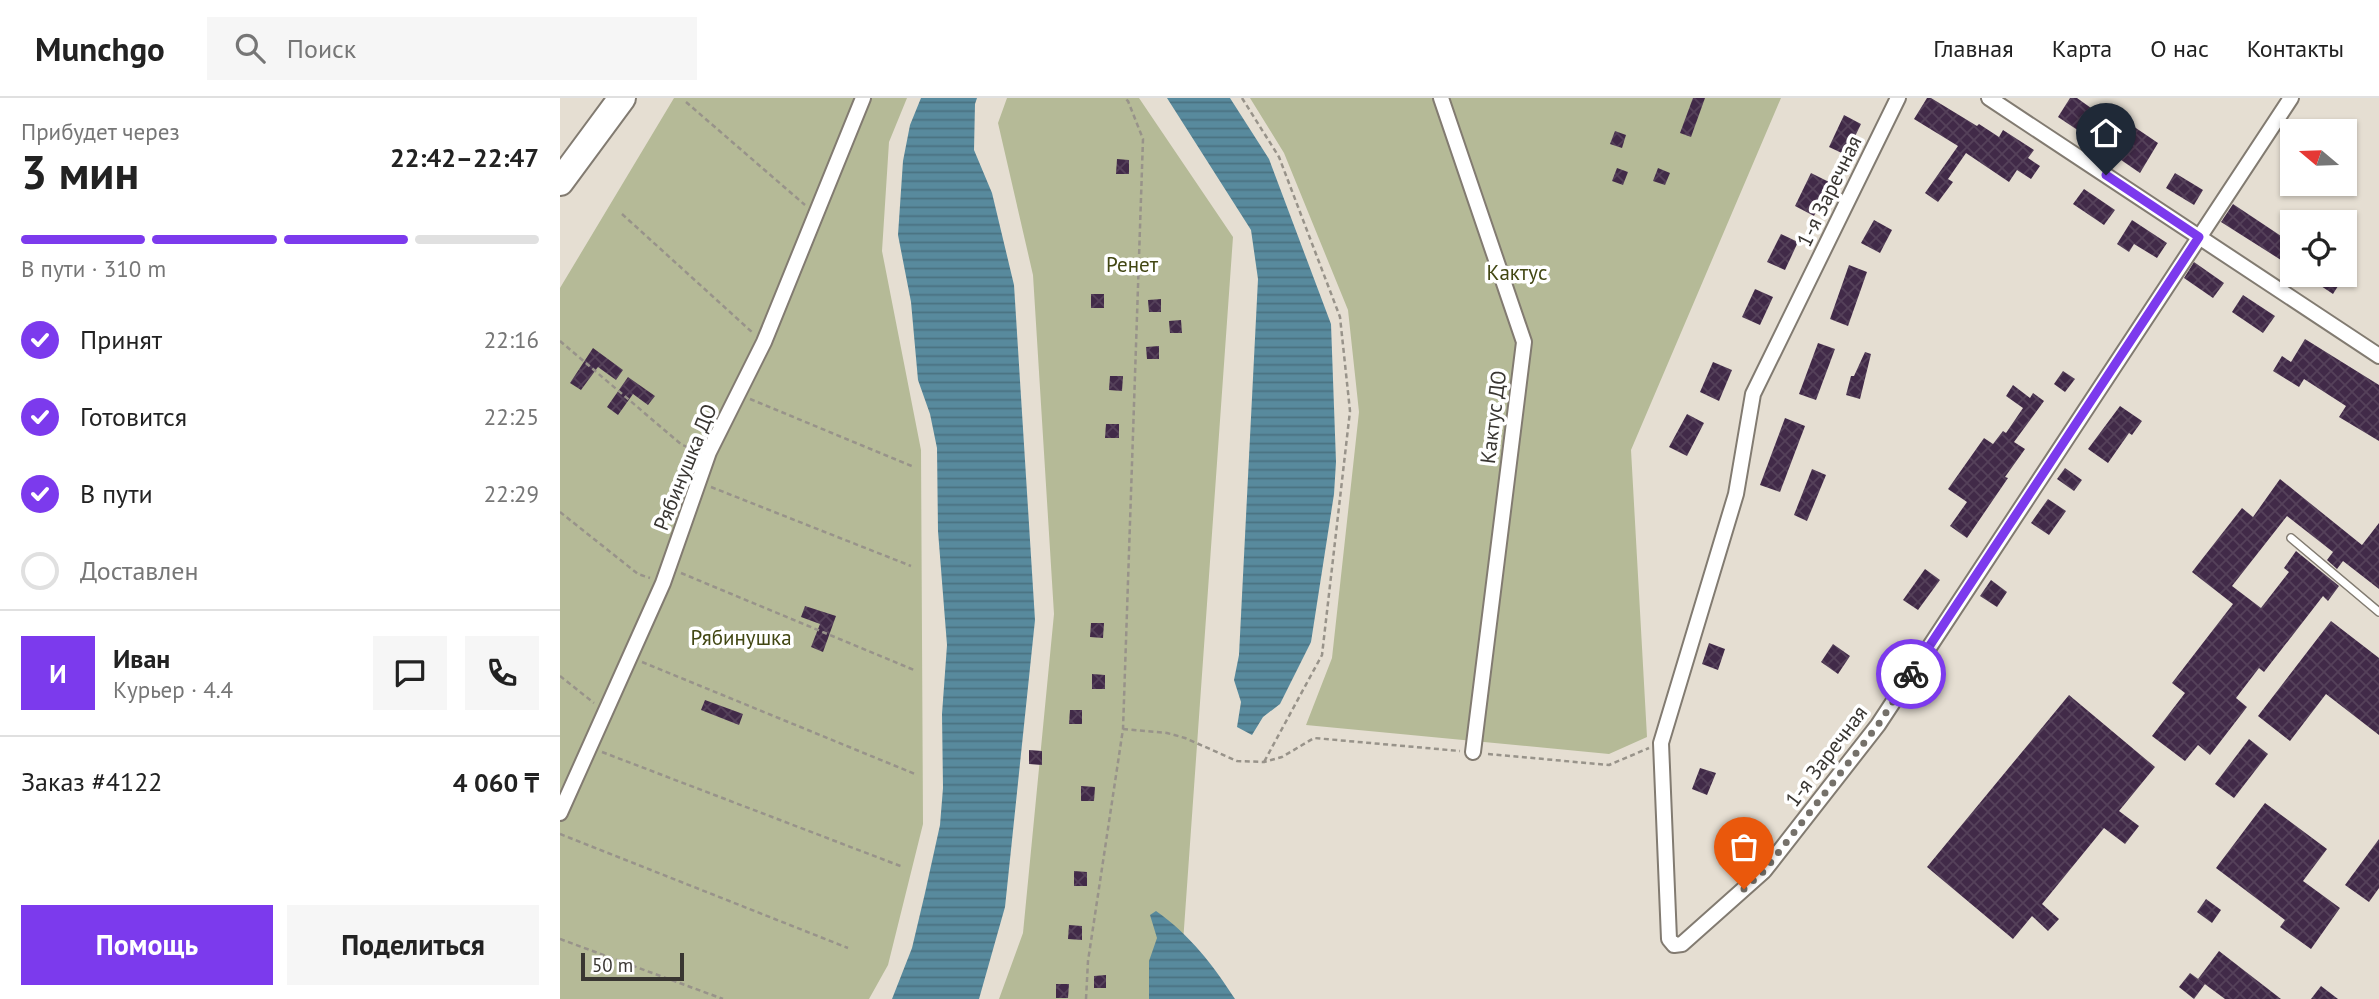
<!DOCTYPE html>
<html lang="ru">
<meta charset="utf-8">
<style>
:root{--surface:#fff;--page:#f6f6f6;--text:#222;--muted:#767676;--line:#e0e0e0;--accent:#7c3aed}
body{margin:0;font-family:"PT Sans",sans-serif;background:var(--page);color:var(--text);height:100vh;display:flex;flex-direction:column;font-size:26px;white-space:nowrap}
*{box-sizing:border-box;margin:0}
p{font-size:23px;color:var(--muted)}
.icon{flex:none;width:38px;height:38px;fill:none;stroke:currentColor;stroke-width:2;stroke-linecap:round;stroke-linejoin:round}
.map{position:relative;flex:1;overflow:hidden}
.side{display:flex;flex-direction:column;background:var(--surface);width:560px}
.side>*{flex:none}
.needle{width:46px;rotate:289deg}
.buttons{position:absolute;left:1720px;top:21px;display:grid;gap:14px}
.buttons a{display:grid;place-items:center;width:77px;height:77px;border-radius:0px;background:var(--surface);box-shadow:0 2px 5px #0004;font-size:35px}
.scale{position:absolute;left:21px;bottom:18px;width:103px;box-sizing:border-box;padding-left:7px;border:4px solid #393632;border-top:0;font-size:19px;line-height:24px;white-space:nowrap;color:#393632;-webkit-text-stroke:5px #fff;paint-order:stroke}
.pin{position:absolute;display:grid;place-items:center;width:60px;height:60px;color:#fff;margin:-72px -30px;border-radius:50% 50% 50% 0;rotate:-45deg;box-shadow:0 0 7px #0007}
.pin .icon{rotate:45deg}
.courier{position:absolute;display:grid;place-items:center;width:70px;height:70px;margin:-35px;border:5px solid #7c3aed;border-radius:50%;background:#fff;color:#222;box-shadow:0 2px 9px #0007}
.summary em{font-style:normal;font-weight:700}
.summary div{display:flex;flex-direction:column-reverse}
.summary{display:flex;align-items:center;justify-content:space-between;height:119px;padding:0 21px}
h1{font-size:46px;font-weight:700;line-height:52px}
.bar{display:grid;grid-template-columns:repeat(4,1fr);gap:10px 7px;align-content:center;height:84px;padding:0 21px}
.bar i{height:9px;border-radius:5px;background:var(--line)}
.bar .current{background:var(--accent)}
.bar p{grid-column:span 4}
.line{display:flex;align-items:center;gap:18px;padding:0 21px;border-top:2px solid var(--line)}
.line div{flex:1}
.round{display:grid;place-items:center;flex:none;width:74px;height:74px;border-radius:0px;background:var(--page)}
ol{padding:0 21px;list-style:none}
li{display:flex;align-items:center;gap:21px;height:77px}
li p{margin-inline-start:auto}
li .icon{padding:7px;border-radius:50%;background:var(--accent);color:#fff;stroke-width:4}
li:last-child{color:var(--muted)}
li i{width:38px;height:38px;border:4px solid var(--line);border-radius:50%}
.primary-button{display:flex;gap:14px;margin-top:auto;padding:14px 21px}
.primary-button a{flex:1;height:80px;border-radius:0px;background:var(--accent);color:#fff;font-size:28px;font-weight:700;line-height:80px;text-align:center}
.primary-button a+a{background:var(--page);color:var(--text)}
header{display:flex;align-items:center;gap:42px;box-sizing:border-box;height:98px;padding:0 35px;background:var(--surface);border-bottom:2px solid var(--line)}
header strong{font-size:33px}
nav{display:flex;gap:38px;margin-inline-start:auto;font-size:24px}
.search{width:490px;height:63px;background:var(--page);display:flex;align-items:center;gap:18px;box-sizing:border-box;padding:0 24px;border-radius:0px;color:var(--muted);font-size:26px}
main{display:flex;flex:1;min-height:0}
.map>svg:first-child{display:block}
</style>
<header>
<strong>Munchgo</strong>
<div class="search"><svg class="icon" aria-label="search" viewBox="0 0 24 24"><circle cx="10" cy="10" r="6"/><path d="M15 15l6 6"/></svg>Поиск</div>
<nav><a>Главная</a><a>Карта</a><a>О нас</a><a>Контакты</a></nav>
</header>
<main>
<section class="side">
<div class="summary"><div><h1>3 мин</h1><p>Прибудет через</p></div><em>22:42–22:47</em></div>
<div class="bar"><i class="current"></i><i class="current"></i><i class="current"></i><i></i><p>В пути · 310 m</p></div>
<ol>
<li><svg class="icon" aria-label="check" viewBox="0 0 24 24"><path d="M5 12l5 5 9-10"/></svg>Принят<p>22:16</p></li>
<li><svg class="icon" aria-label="check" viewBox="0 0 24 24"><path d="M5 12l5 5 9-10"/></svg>Готовится<p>22:25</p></li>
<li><svg class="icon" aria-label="check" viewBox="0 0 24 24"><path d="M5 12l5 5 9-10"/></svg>В пути<p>22:29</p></li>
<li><i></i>Доставлен</li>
</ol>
<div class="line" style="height:126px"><b class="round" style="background:var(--accent);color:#fff">И</b><div><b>Иван</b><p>Курьер · 4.4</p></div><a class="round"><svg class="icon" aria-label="chat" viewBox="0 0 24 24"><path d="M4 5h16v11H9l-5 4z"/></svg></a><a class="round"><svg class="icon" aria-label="phone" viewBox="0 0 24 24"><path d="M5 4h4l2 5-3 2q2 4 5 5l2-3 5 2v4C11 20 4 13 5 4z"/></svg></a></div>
<div class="line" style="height:91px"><div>Заказ #4122</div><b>4 060 ₸</b></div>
<div class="primary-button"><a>Помощь</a><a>Поделиться</a></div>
</section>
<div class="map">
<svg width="1819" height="901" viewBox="0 0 1819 901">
<defs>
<pattern id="water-rules" width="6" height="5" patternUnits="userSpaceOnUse" patternTransform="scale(1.75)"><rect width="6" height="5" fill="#588a9d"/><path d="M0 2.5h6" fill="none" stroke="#4a7281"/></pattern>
<pattern id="building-cross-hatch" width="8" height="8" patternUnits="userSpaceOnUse" patternTransform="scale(1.75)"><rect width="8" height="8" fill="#412a48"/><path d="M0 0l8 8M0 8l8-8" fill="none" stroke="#55415a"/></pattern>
</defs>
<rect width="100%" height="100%" fill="#e5ded2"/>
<!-- garden -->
<g fill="#b5ba97">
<path d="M 114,0 L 347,0 L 329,44 L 322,153 L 361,352 L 363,726 L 328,867 L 309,901 L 0,901 L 0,190 Z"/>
<path d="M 447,0 L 579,0 L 673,139 L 619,901 L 439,901 L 463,835 L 494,516 L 473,177 L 438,25 Z"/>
<path d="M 690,0 L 1221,0 L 1071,352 L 1087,639 L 1049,656 L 746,627 L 772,560 L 799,314 L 788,212 L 724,55 Z"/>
</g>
<!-- water -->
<g fill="url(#water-rules)">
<path d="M 361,0 L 417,0 L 415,6 L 414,52 L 432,95 L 454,187 L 475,522 L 445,809 L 419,901 L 332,901 L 352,850 L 365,795 L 380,727 L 383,690 L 382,616 L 387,547 L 378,433 L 377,350 L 370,316 L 358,282 L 351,204 L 338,137 L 343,63 L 350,27 Z"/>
<path d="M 607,0 L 670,0 L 709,61 L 771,226 L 776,364 L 774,396 L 751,544 L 720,606 L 703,619 L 692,637 L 677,629 L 681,604 L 674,582 L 679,557 L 698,181 L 691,132 Z"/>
<path d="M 596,813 C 630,837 653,867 675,901 L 589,901 L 589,863 L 597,840 L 590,817 Z"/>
</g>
<!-- building -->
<g fill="url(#building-cross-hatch)">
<path d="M 1133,0 L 1145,0 L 1131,39 L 1120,35 Z"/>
<path d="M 1367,0 L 1371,0 L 1417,28 L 1419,26 L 1439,39 L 1443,32 L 1474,52 L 1468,60 L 1480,68 L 1471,81 L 1457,72 L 1449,84 L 1406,55 L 1388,81 L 1393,84 L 1378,104 L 1365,95 L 1398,48 L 1354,21 Z"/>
<path d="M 1510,0 L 1517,0 L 1545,20 L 1531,41 L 1498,19 Z"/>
<path d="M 1284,17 L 1301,26 L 1286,57 L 1269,49 Z"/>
<path d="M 1567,24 L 1598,45 L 1580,75 L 1548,53 Z"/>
<path d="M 1055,33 L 1066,37 L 1062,50 L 1050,46 Z"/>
<path d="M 557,61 L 569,62 L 569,76 L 556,76 Z"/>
<path d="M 1057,70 L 1068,74 L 1063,87 L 1052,83 Z"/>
<path d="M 1098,70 L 1110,75 L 1105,87 L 1093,83 Z"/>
<path d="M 1251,75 L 1271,85 L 1254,118 L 1235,108 Z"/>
<path d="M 1615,75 L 1643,92 L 1634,107 L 1606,90 Z"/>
<path d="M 1524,91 L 1555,112 L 1544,127 L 1513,106 Z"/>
<path d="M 1673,106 L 1721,138 L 1724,133 L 1732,139 L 1732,169 L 1661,124 Z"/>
<path d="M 1314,122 L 1332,132 L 1320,155 L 1301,145 Z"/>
<path d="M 1572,122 L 1607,145 L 1597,160 L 1574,146 L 1569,154 L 1557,146 Z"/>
<path d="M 1221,136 L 1238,144 L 1225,172 L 1207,164 Z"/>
<path d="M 1634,164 L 1664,185 L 1653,200 L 1624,180 Z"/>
<path d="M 1289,167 L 1307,174 L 1288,228 L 1270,221 Z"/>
<path d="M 1764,177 L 1785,177 L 1773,196 L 1758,186 Z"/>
<path d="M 1195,191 L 1213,199 L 1200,227 L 1182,219 Z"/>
<rect x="531" y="196" width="13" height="14"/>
<path d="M 1683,197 L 1715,218 L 1703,235 L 1672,214 Z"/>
<path d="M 601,201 L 601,214 L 589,214 L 588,202 Z"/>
<path d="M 621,222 L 622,235 L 610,235 L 609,223 Z"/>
<path d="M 1745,241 L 1819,287 L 1819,343 L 1779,319 L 1786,308 L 1744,281 L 1739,289 L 1713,273 L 1722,258 L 1731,264 Z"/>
<path d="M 1258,245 L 1275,251 L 1256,302 L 1239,296 Z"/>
<path d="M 599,248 L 599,261 L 587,261 L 586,249 Z"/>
<path d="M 33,250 L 63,272 L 56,282 L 38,269 L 21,292 L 10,285 Z"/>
<path d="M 1305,254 L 1311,256 L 1300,301 L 1286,297 L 1291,278 L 1294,278 Z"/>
<path d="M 1153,264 L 1172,272 L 1159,303 L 1140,294 Z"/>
<path d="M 1503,273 L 1515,281 L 1505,294 L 1494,286 Z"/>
<path d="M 550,278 L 563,278 L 562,293 L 549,292 Z"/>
<path d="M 68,279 L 95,298 L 88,307 L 73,296 L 58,317 L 47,309 Z"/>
<path d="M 1453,287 L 1470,300 L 1473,295 L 1484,303 L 1454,344 L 1465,351 L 1445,379 L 1448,380 L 1407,440 L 1390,428 L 1407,404 L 1388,391 L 1424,340 L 1433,346 L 1443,333 L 1446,335 L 1463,310 L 1446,298 Z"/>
<path d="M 1560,308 L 1582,323 L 1572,337 L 1569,335 L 1548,365 L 1528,351 Z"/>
<path d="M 1127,316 L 1144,325 L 1127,358 L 1109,349 Z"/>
<path d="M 1225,320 L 1245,328 L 1220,394 L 1200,387 Z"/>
<path d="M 546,326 L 559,326 L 559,340 L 545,340 Z"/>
<path d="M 1505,370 L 1522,382 L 1514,393 L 1497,381 Z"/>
<path d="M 1252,371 L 1266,377 L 1247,423 L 1234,417 Z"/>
<path d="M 1720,381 L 1802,447 L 1819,425 L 1819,491 L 1783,463 L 1777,471 L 1767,462 L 1773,454 L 1727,418 L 1672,488 L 1701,510 L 1729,474 L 1724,470 L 1736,453 L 1779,488 L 1768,503 L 1763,498 L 1704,574 L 1699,570 L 1676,600 L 1687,609 L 1650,657 L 1638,647 L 1625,663 L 1592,638 L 1625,595 L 1612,585 L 1673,506 L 1632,474 L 1682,410 L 1693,419 Z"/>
<path d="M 1488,401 L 1506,413 L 1489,437 L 1471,425 Z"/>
<path d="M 1365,471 L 1380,482 L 1358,512 L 1343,502 Z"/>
<path d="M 1431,482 L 1447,494 L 1437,509 L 1420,498 Z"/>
<path d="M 245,508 L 276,518 L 263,554 L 251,549 L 260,526 L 241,519 Z"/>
<path d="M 1771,523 L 1819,560 L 1819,637 L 1766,596 L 1730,643 L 1698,618 Z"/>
<path d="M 531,525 L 544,525 L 543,540 L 530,539 Z"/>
<path d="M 1149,545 L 1165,551 L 1158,572 L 1142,566 Z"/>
<path d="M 1273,546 L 1290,558 L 1278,576 L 1261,564 Z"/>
<path d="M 532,576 L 545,577 L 545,591 L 532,591 Z"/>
<path d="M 1509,597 L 1595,669 L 1559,713 L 1579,728 L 1565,746 L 1544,730 L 1482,806 L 1499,821 L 1488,833 L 1472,818 L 1453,841 L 1367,769 Z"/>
<path d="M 145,602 L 183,616 L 179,627 L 141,612 Z"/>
<path d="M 510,612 L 522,612 L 522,626 L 509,626 Z"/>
<path d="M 1689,641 L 1708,656 L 1674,700 L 1655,686 Z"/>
<path d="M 469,652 L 482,653 L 482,667 L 469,666 Z"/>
<path d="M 1140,670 L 1156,675 L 1147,697 L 1132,691 Z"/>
<path d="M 521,688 L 535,689 L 534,703 L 521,703 Z"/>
<path d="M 1705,705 L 1767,751 L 1743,783 L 1780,810 L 1751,851 L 1720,829 L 1725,822 L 1656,770 Z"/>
<path d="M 1819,741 L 1819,790 L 1809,804 L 1785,787 Z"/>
<path d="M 514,773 L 527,774 L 527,788 L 514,788 Z"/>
<path d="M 1646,801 L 1661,812 L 1652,825 L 1637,814 Z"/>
<path d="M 509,827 L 522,828 L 522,842 L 508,841 Z"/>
<path d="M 1659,853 L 1721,901 L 1665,901 L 1638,881 Z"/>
<path d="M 1630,875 L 1645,886 L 1634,901 L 1619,889 Z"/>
<path d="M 546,877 L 546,890 L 534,890 L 534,878 Z"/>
<path d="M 496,886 L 509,886 L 508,900 L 496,900 Z"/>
<path d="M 1761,888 L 1778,901 L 1751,901 Z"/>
</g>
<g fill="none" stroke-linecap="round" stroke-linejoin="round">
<defs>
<path id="lane" d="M 1731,440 L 1819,514"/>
<g id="street">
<path d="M 881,0 L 964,244 L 913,654"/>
<path d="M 1338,0 L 1193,296 L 1176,396 L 1101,645 L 1109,841 L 1114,847 L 1122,846 L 1204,773 L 1318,627 L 1731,0"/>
<path d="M 1429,0 L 1819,258"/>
<path d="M 0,715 L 103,485 L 149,354 L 204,244 L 303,0"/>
</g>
<path id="highway" d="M 0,84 L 62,0"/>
</defs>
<!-- lane casing -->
<use href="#lane" stroke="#827b71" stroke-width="10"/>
<!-- street casing -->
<use href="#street" stroke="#827b71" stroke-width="18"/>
<!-- highway casing -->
<use href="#highway" stroke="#827b71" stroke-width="30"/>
<!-- path -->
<g stroke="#98938a" stroke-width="2.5" stroke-dasharray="5 3.5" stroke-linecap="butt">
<path d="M 682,0 L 719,59 L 780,219 L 790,313 L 762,557 L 704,664"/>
<path d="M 126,4 L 245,107"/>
<path d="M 62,116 L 193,235"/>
<path d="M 0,243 L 122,347 L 135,351"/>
<path d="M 190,301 L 354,369"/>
<path d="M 151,389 L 351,468"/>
<path d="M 0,414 L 78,476 L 90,480"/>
<path d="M 121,475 L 354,572"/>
<path d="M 82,564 L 355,676"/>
<path d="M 0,578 L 34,605"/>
<path d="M 563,631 L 607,635 L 625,640 L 677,663 L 704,664 L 722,659 L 754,640 L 900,653"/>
<path d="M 42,654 L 343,769"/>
<path d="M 928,656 L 1049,667 L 1089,650"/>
<path d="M 0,736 L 288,850"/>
<path d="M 0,841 L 163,901"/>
<path d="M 526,901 L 528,863 L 563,631 L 583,41 L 568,3 L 564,0"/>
</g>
<!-- lane -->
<use href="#lane" stroke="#fff" stroke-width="7"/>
<!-- street -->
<use href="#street" stroke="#fff" stroke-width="14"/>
<!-- highway -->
<use href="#highway" stroke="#fff" stroke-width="26"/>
</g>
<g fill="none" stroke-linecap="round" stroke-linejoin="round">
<!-- done -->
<path stroke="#75716a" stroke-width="7" stroke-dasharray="0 12.6" d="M 1184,791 L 1204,773 L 1318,627 L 1351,576"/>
<!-- route -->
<path stroke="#7c3aed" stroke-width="9" d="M 1351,576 L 1639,139 L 1546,77"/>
</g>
<g text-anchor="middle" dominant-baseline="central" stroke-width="7" stroke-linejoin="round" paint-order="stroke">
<!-- street labels -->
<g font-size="21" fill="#393632" stroke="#fff">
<text transform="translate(1269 93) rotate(-64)">1-я Заречная</text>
<text transform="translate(933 319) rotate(-83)">Кактус ДО</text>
<text transform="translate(125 369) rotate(-68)">Рябинушка ДО</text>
<text transform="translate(1266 658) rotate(-53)">1-я Заречная</text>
</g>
<!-- park labels -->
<g font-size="21" fill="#424713" stroke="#fff">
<text x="572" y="166">Ренет</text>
<text x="957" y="174">Кактус</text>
<text x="181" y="539">Рябинушка</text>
</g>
</g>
</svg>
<div class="buttons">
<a><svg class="needle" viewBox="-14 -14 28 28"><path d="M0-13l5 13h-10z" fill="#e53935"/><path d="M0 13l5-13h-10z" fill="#767676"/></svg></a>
<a><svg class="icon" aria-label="locate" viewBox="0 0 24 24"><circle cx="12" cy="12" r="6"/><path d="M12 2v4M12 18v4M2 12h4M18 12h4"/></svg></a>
</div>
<div class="scale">50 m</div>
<div class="pin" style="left:1184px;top:791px;background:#ea580c"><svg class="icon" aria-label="bag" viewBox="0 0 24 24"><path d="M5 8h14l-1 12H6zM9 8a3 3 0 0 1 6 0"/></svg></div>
<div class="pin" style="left:1546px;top:77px;background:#1f2937"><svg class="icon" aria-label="home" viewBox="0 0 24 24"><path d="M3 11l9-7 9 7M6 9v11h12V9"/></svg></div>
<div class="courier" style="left:1351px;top:576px"><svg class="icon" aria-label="bike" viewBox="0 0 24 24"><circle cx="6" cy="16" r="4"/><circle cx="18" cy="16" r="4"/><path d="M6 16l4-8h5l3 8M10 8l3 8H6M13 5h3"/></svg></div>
</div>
</main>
